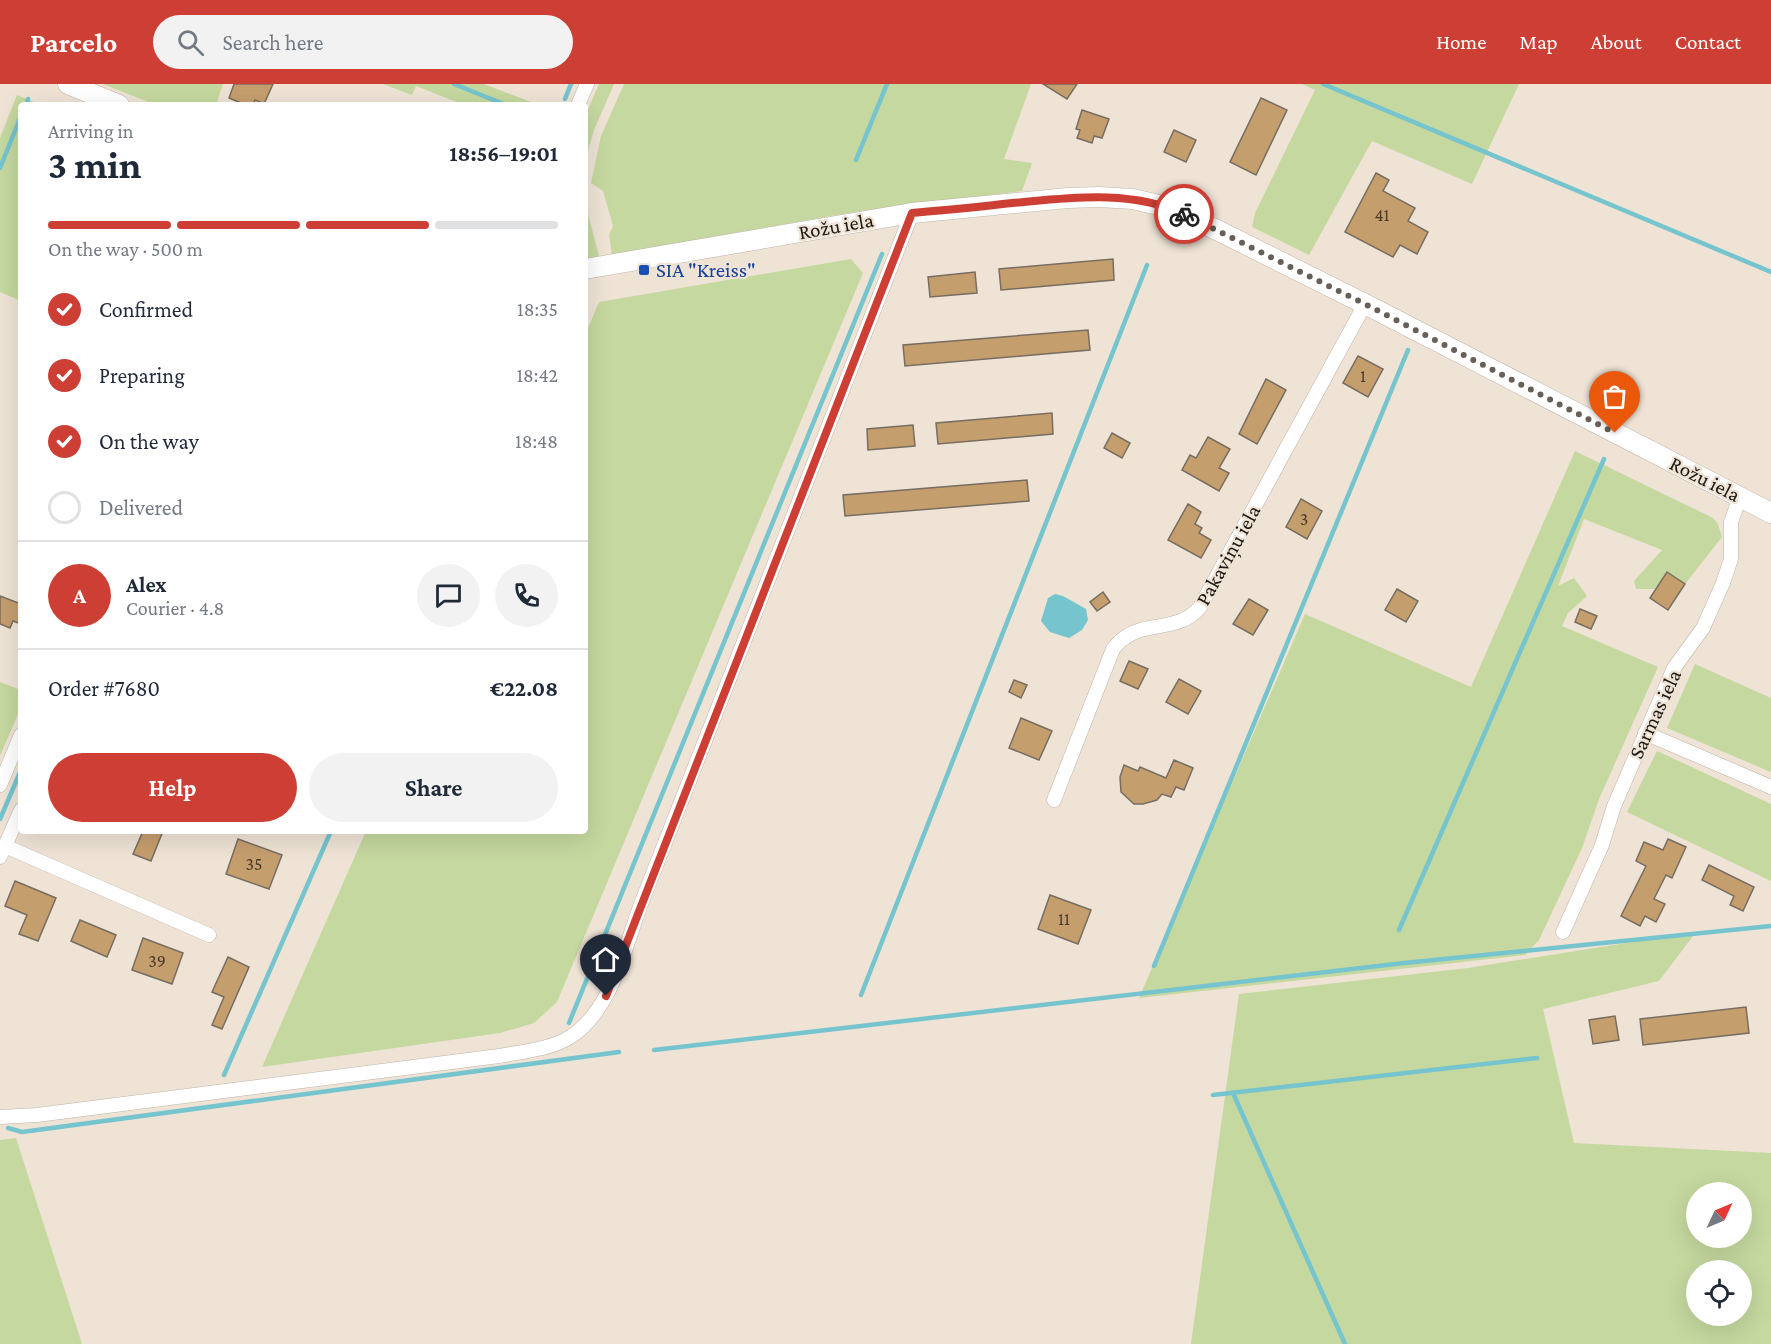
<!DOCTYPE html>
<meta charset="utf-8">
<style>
:root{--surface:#fff;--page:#f2f2f3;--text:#1f2937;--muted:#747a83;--line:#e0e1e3;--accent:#cd3f34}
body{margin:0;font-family:"Crimson Pro",serif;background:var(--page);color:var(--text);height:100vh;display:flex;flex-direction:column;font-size:22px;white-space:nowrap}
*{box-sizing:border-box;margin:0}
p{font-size:20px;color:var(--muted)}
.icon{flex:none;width:33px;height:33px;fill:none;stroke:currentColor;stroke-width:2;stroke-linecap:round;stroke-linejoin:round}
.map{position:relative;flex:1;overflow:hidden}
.details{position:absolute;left:18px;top:18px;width:570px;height:732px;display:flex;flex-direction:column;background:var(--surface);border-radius:6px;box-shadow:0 6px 24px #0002}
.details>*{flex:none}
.needle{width:39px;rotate:46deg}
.fabs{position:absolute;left:1686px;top:1098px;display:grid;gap:12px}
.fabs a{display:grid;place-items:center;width:66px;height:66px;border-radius:50%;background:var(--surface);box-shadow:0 6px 24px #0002;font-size:30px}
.pin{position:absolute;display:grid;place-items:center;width:51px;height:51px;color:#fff;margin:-62px -26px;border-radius:50% 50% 50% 0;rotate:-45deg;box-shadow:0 0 6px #0007}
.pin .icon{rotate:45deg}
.courier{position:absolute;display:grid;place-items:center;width:60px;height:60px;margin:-30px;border:4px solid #cd3f34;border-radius:50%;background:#fff;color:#222;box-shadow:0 2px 8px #0007}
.headline em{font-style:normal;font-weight:700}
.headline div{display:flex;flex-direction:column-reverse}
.headline{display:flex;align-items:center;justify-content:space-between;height:102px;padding:0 30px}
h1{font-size:39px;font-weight:700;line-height:45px}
.bar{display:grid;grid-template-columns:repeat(4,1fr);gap:9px 6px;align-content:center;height:72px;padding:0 30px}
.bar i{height:8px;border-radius:4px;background:var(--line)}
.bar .on{background:var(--accent)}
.bar p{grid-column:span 4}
.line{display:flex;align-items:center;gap:15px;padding:0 30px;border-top:2px solid var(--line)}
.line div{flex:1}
.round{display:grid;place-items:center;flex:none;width:63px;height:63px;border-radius:32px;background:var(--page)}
ol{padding:0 30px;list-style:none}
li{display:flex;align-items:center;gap:18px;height:66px}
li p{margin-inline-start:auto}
li .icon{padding:6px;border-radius:50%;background:var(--accent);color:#fff;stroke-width:4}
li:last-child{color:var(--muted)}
li i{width:33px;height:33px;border:3px solid var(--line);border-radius:50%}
.primary-button{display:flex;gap:12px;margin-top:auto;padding:12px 30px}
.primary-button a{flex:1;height:69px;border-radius:36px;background:var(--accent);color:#fff;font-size:24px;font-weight:700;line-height:69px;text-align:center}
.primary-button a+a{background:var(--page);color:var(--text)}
header{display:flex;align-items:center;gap:36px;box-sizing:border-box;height:84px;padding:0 30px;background:var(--accent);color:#fff}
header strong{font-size:28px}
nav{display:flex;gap:33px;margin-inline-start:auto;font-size:21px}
.search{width:420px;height:54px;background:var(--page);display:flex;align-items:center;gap:15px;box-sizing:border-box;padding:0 21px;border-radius:33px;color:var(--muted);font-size:22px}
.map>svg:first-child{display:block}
</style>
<header>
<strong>Parcelo</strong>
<div class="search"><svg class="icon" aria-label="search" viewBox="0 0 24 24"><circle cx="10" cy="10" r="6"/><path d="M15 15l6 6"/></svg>Search here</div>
<nav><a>Home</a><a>Map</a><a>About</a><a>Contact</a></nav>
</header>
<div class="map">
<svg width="1771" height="1260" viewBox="0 0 1771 1260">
<rect width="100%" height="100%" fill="#eee3d5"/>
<!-- green -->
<g fill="#c5d89f" fill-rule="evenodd">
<path d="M 103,0 L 223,0 L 216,21 L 156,21 Z"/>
<path d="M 383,0 L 484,0 L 539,21 L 464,21 L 416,2 L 412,11 Z"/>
<path d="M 599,0 L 614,0 L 594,46 L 585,77 L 585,32 Z"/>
<path d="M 624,0 L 1031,0 L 1004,75 L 1032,79 L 1022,107 L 836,131 L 612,171 L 609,151 L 613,142 L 603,107 L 591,99 L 601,52 Z"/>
<path d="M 1302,0 L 1519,0 L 1472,100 L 1372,57 L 1309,171 L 1252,143 L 1255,129 L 1315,6 Z"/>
<path d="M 17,11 L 41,21 L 21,21 L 21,217 L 0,208 L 0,54 Z"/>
<path d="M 585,119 L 599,172 L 585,175 Z"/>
<path d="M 851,175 L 863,189 L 557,918 L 534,939 L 500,949 L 262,983 L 366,747 L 585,747 L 585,251 L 599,218 Z"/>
<path d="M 1575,367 L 1713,434 L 1718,440 L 1722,453 L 1685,500 L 1667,488 L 1655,505 L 1636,505 L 1634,497 L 1662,466 L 1584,435 L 1558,502 L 1574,494 L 1587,512 L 1568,529 L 1562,542 L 1658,583 L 1599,715 L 1582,764 L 1539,856 L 1525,871 L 1139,914 L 1305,530 L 1471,603 Z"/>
<path d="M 1695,580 L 1771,614 L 1771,688 L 1667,644 Z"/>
<path d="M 0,598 L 21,606 L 21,623 L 0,672 Z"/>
<path d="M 1657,667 L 1771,720 L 1771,797 L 1627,728 Z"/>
<path d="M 1696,848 L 1659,897 L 1543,925 L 1574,1059 L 1771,1069 L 1771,1260 L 1191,1260 L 1239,910 L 1468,884 ZM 1696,1108 L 1742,1108 L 1742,1154 L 1696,1154 ZM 1696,1186 L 1742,1186 L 1742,1232 L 1696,1232 Z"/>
<path d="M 16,1054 L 82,1260 L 0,1260 L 0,1056 Z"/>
</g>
<!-- water -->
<path fill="#75c4ce" d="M 1055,510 L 1063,512 L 1086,525 L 1088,536 L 1082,546 L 1069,554 L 1050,548 L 1041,537 L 1048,514 Z"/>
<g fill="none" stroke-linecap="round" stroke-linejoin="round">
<!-- stream -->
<g stroke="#75c4ce" stroke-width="4.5">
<path d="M 454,0 L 506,21"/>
<path d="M 1323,0 L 1771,188"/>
<path d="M 565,15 L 571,0"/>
<path d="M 26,21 L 28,15"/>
<path d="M 856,76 L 887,0"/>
<path d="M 0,84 L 21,32"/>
<path d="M 0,735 L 21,686"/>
<path d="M 1399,846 L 1604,375"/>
<path d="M 1154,882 L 1408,266"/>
<path d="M 861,911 L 1147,181"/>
<path d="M 569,939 L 882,170"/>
<path d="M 654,966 L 1404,879 L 1771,842"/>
<path d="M 224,991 L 331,747"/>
<path d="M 1233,1009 L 1345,1260"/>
<path d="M 1213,1011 L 1537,974"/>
<path d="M 8,1044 L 22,1048 L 619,968"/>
</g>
</g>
<!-- building -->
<g fill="#c59e6e" stroke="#776d61" stroke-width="1.5">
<path d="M 234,0 L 273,0 L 264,20 L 255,16 L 253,21 L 246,21 L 229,14 Z"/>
<path d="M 1043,0 L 1077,0 L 1067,15 Z"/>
<path d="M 1261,14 L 1287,26 L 1256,91 L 1230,78 Z"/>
<path d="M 1082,26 L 1109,35 L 1102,54 L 1094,52 L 1092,59 L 1077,54 L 1080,46 L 1076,45 Z"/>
<path d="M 1174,46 L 1196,56 L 1186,78 L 1164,68 Z"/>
<path d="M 1376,89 L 1389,96 L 1383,107 L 1415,124 L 1408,137 L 1428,148 L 1417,170 L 1400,161 L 1393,173 L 1345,148 Z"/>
<path d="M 1113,175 L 1114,196 L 1001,206 L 999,185 Z"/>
<path d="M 975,188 L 977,209 L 930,213 L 928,193 Z"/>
<path d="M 1088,246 L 1090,266 L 905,282 L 903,261 Z"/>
<path d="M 1358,272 L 1383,285 L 1368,313 L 1343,299 Z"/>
<path d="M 1266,295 L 1286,306 L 1257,360 L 1239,350 Z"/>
<path d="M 1052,329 L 1053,350 L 938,360 L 936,339 Z"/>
<path d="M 913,341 L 915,362 L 868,366 L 867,345 Z"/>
<path d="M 1112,349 L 1130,359 L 1122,374 L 1104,364 Z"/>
<path d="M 1208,353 L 1230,365 L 1219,384 L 1229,389 L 1219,407 L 1182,386 L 1190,371 L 1196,374 Z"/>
<path d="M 1027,396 L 1029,417 L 845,432 L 843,411 Z"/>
<path d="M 1301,415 L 1322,427 L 1307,455 L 1286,443 Z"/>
<path d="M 1188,420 L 1201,428 L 1195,440 L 1202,444 L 1199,449 L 1211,456 L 1201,474 L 1168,456 Z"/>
<path d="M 1667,488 L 1685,500 L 1668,526 L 1650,514 Z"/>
<path d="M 1397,505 L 1418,517 L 1406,538 L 1385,526 Z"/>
<path d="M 1103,508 L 1110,518 L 1097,527 L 1090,518 Z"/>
<path d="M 0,512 L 21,520 L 21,540 L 13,537 L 10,544 L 0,540 Z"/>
<path d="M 1249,515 L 1268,526 L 1253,551 L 1233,540 Z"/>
<path d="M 1580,525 L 1597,532 L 1591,545 L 1575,538 Z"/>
<path d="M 1129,577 L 1148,585 L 1138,605 L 1120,597 Z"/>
<path d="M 1179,595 L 1201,607 L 1188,630 L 1166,618 Z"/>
<path d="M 1014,596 L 1027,601 L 1021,614 L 1009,608 Z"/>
<path d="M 1021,634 L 1052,647 L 1039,676 L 1009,664 Z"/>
<path d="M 1174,676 L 1193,684 L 1184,706 L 1176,703 L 1171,713 L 1162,710 L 1157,716 L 1143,720 L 1134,720 L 1121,708 L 1120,693 L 1124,681 L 1138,687 L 1140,683 L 1166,694 Z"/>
<path d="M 143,747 L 163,747 L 151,777 L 133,770 Z"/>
<path d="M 238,755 L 282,771 L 269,805 L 226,790 Z"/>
<path d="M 1668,755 L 1686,763 L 1672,794 L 1666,791 L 1654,815 L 1665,820 L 1656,838 L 1645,832 L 1640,842 L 1621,832 L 1646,782 L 1636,777 L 1644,758 L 1663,766 Z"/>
<path d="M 1709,781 L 1754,803 L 1743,827 L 1730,821 L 1734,812 L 1702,796 Z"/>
<path d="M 15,797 L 56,814 L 38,857 L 19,850 L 27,831 L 5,822 Z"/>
<path d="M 1050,811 L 1091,826 L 1078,860 L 1038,845 Z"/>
<path d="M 80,836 L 116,851 L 107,873 L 71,857 Z"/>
<path d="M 143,854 L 183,869 L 172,900 L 132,886 Z"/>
<path d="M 228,873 L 249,883 L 222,945 L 212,941 L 224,913 L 212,908 Z"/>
<path d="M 1746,923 L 1749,949 L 1643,961 L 1640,935 Z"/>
<path d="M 1615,932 L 1619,956 L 1593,960 L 1589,936 Z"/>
</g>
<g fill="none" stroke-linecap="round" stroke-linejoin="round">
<defs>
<g id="street">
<path d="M 578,21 L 587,0"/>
<path d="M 1645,649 L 1771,703"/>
<path d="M 0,701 L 21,651"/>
<path d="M 1054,716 L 1113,565 C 1116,562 1119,557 1123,555 C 1146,536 1179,549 1200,523 L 1365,220"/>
<path d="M 5,762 L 209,851"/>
<path d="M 0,773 L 21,726"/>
<path d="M 1563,848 L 1602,761 L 1614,722 L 1674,584 L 1703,544 L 1723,499 L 1731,475 L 1731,438 L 1740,413"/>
<path d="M 0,1033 L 37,1031 L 499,972 C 520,968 552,965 570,953 C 611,928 625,863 641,820 L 912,129"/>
</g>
<g id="secondary">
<path d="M 68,0 L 119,21"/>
<path d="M 585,185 L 912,129 L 1068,114 L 1099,113 L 1133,115 L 1171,124 L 1221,148 L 1365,220 L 1771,429"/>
</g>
</defs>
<!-- street casing -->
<use href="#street" stroke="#bfb4a8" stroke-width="15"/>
<!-- secondary casing -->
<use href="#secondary" stroke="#bfb4a8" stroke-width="21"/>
<!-- street -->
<use href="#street" stroke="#fff" stroke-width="14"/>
<!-- secondary -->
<use href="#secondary" stroke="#fff" stroke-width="20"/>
</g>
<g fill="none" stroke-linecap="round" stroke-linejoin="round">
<!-- done -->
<path stroke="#666058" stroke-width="6" stroke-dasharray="0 10.8" d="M 1184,130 L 1365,220 L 1615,349"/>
<!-- route -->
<path stroke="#cd3f34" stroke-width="8" d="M 606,912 L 912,129 C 946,126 979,123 1012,119 C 1069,114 1130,105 1184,130"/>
</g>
<!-- markers -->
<rect fill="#1a4fb4" stroke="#eee3d5" stroke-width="2" x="638" y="180" width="12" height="12" rx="3"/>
<g text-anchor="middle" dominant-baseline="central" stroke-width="4.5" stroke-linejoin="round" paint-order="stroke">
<!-- number labels -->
<g font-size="18" fill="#473a2a">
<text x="1382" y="131">41</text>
<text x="1363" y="292">1</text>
<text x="1304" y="435">3</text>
<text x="254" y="780">35</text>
<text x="1064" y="835">11</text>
<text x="157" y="877">39</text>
</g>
<!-- street labels -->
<g font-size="21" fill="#1d1914" stroke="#eee3d5">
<text transform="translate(836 142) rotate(-10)">Rožu iela</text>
<text transform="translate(1705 395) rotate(27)">Rožu iela</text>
<text transform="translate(1228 471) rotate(-61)">Pakaviņu iela</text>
<text transform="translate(1655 630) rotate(-65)">Sarmas iela</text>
</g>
<!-- transit labels -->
<g font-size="21" fill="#164399" stroke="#eee3d5" text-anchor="start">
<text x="656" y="186">SIA "Kreiss"</text>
</g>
</g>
</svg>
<div class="fabs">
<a><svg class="needle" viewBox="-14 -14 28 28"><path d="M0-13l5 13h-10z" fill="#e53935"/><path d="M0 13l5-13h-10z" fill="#747a83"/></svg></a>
<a><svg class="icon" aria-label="locate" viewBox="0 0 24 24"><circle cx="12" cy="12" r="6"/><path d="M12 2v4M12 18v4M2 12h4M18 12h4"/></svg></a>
</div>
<div class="pin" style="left:1615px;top:349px;background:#ea580c"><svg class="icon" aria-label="bag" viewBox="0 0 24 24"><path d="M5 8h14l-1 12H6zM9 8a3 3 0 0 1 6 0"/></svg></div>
<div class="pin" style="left:606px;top:912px;background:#1f2937"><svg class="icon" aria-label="home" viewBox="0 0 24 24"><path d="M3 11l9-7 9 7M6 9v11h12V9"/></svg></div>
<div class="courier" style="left:1184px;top:130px"><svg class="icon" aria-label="bike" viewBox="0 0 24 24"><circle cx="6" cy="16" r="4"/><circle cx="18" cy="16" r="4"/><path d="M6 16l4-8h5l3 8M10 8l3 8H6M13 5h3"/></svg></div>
<section class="details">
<div class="headline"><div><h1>3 min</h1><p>Arriving in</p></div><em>18:56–19:01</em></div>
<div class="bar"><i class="on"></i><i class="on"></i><i class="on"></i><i></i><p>On the way · 500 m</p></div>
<ol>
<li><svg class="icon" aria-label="check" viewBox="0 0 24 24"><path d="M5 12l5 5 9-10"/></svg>Confirmed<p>18:35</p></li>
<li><svg class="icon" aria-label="check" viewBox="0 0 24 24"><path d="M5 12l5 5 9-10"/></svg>Preparing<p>18:42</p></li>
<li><svg class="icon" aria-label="check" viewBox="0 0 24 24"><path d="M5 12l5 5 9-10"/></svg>On the way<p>18:48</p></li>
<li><i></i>Delivered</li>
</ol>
<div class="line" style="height:108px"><b class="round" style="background:var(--accent);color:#fff">A</b><div><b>Alex</b><p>Courier · 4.8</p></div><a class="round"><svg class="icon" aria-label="chat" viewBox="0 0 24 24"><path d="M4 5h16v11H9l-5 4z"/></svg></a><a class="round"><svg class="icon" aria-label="phone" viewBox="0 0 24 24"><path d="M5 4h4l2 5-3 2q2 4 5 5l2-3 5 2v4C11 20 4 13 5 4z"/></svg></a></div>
<div class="line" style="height:78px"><div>Order #7680</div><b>€22.08</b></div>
<div class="primary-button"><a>Help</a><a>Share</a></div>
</section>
</div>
